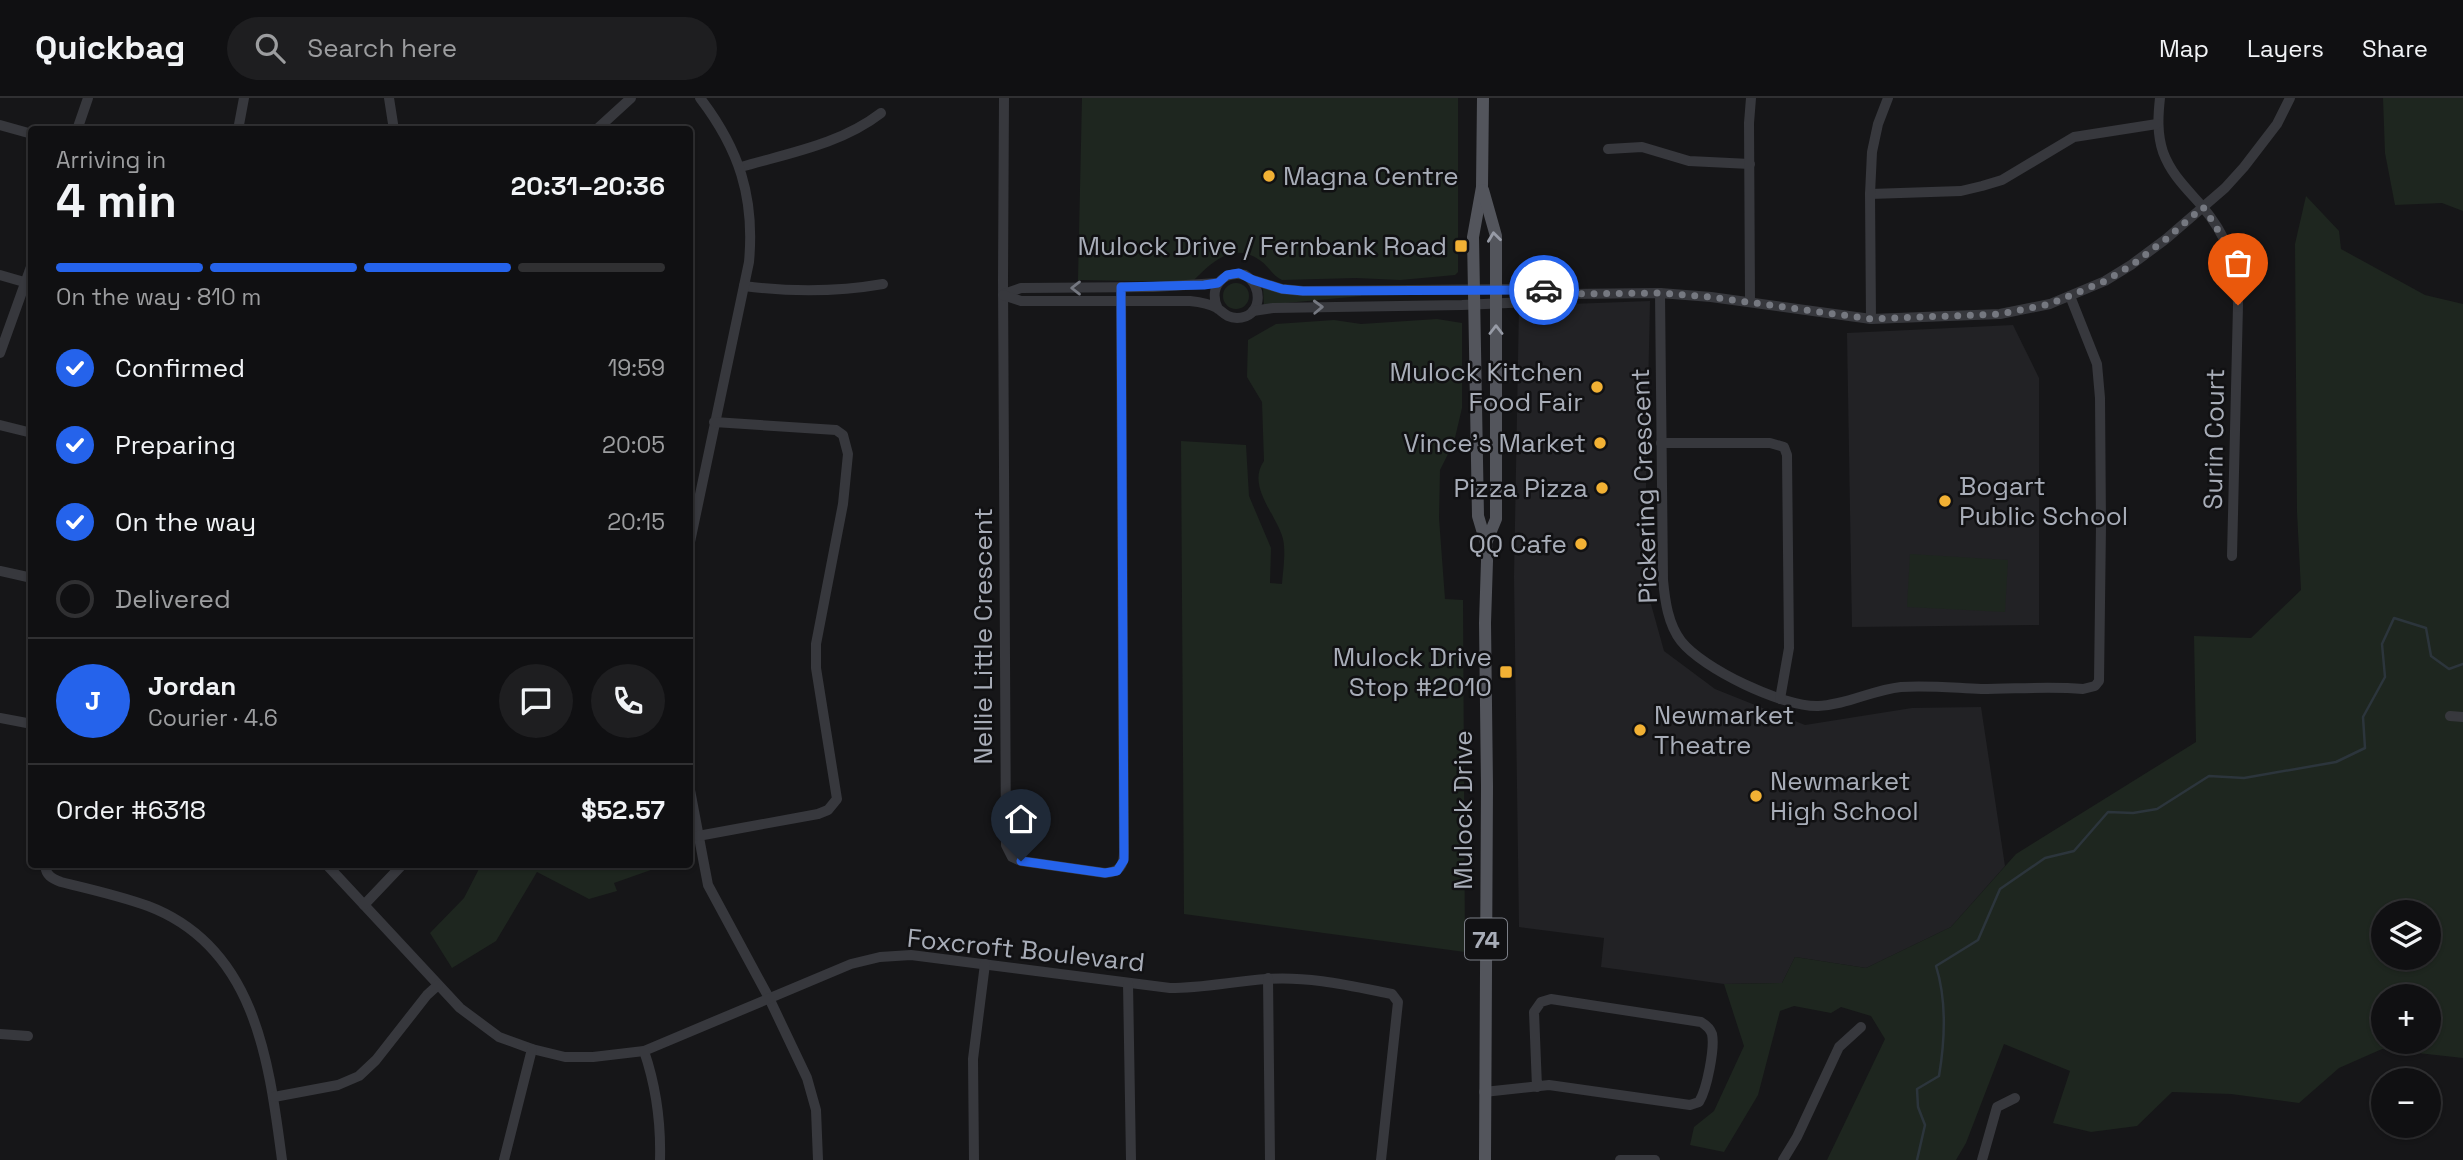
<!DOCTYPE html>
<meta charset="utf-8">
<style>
:root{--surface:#101012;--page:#1e1e20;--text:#f1f3f6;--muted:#9c9d9f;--line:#303032;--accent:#2563eb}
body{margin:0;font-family:"Space Grotesk",sans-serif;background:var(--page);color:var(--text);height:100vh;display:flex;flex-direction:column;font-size:26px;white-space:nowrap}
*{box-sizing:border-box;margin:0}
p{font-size:23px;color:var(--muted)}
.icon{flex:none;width:38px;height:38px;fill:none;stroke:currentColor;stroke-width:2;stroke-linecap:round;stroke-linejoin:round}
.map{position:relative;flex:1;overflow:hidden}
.drawer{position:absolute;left:28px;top:28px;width:665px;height:742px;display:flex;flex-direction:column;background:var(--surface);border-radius:7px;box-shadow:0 2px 5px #0004,0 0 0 2px var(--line)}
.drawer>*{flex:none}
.tools{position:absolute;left:2371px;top:802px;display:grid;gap:14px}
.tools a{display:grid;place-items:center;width:70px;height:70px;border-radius:50%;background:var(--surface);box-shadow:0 2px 5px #0004,0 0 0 2px var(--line);font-size:35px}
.pin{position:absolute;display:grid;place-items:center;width:60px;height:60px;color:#fff;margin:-72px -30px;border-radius:50% 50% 50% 0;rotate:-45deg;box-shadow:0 0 7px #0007}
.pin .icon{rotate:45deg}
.courier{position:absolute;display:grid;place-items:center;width:70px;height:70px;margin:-35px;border:5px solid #2563eb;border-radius:50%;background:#fff;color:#222;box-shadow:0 2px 9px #0007}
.overview em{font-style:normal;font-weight:600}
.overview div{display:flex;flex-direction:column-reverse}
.overview{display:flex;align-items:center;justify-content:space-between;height:119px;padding:0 28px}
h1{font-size:46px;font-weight:600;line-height:52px}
.bar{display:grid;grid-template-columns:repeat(4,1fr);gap:10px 7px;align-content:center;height:84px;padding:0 28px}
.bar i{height:9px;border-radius:5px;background:var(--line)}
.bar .selected{background:var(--accent)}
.bar p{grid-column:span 4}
.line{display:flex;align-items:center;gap:18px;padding:0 28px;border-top:2px solid var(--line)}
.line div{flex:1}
.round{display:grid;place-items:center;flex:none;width:74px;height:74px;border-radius:37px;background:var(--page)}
ol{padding:0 28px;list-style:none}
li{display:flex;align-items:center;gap:21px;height:77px}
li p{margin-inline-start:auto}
li .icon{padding:7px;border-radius:50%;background:var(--accent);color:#fff;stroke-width:4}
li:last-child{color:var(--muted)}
li i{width:38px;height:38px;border:4px solid var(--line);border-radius:50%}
header{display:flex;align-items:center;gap:42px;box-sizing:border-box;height:98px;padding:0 35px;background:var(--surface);border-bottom:2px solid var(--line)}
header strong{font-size:33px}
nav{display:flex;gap:38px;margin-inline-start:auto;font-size:24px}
.search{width:490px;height:63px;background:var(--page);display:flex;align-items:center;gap:18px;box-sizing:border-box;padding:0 24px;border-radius:38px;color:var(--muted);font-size:26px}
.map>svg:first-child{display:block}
</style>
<header>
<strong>Quickbag</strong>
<div class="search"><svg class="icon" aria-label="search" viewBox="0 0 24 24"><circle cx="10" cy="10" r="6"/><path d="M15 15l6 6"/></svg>Search here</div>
<nav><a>Map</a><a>Layers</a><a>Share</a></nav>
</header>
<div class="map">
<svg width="2463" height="1062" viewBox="0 0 2463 1062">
<rect width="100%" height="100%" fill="#161618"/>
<!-- built -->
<g fill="#222225">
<path d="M 1650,203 L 1644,481 L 1664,553 L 1715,591 L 1805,627 L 1912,610 L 1981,609 L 2005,768 L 1951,829 L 1866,870 L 1795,859 L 1782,885 L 1724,886 L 1601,869 L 1604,840 L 1519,829 L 1514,479 L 1519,208 Z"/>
<path d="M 2013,227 L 2039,280 L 2039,527 L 1852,529 L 1847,235 Z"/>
</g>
<!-- green -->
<g fill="#1e261f" fill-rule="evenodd">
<path d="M 1082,0 L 1458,0 L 1458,174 L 1455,177 L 1400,182 L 1356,180 L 1282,182 C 1273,178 1269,169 1261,163 C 1233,142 1211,165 1192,184 L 1078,182 Z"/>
<path d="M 2383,0 L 2463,0 L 2463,113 L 2442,105 L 2395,107 L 2385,55 Z"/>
<path d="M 2306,98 L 2339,133 L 2341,151 L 2425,197 L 2463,206 L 2463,960 L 2382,951 L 2339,970 L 2299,1005 L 2231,996 L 2172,994 L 2137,1028 L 2091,1034 L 2053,1025 L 2070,973 L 2004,946 L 1966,1045 L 1956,1062 L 1827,1062 L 1885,941 L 1871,918 L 1841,909 L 1831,915 L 1794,908 L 1780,913 L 1758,997 L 1724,1054 L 1690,1047 L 1694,1029 L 1714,1013 L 1744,948 L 1724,886 L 1782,885 L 1795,859 L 1866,870 L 1951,829 L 2016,756 L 2196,644 L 2194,538 L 2251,540 L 2301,492 L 2297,414 L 2295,146 ZM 2384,814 L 2429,814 L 2429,859 L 2384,859 ZM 2384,898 L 2429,898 L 2429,943 L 2384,943 Z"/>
<circle cx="1236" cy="198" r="13"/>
<path d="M 1263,190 L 1361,196 L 1361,198 L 1264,207 Z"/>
<path d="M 1437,221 L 1462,225 L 1462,310 L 1454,344 L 1440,372 L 1439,420 L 1445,501 L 1463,502 L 1465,854 L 1184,816 L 1181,343 L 1246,347 L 1249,398 L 1271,450 L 1270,485 L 1282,486 C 1283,473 1286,454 1283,441 C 1277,417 1246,388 1264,363 L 1262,304 L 1247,279 L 1248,242 L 1276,226 L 1334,222 L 1361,226 Z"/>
<path d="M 1910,456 L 2008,462 L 2005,514 L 1907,509 Z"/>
<path d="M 481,767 L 481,766 L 665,767 L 614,785 L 617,793 L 589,801 L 537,774 L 496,843 L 452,870 L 430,835 L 464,800 Z"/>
</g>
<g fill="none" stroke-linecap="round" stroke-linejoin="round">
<!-- stream -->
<path stroke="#2c353c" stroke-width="2.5" d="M 1917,1062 L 1925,1027 L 1918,1009 L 1917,991 L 1939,978 C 1945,942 1947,903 1936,868 L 1978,842 L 2000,791 L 2045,760 L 2074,753 L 2108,714 L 2133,715 L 2157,711 L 2209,678 L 2244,680 L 2336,664 L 2365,650 L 2363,619 L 2385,579 L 2382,546 L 2394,520 L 2426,530 L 2431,558 L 2449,571 L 2463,566"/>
<!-- minor -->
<g stroke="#37383d" stroke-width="10">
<path d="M 389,0 L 394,32"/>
<path d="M 1004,0 L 1003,182 L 1006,747 L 1012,759 L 1021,763 L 1105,775 C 1119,774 1124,768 1124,754 L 1121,189"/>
<path d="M 2160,0 C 2158,18 2157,36 2163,54 C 2171,76 2186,90 2201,107 C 2227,137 2238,168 2238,207 L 2232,458"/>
<path d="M 0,27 L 32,36"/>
<path d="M 77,32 L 88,0"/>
<path d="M 238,32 L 244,0"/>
<path d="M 596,32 L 631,0"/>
<path d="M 1608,51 L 1642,49 L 1689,63 L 1750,66"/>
<path d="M 741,69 C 789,55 841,46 881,15"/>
<path d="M 1870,96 L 1961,93 L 1982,88 L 2002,82 L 2074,39 L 2157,26"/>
<path d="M 0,177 L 31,186"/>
<path d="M 1253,182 L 1282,191 L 1303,193 L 1516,191 L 1551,192 L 1567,196 L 1660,195 L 1711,199 L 1871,221 L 2000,216 L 2050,206 L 2105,183 L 2131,167 L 2166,141 L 2225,90 L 2244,69 L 2277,26 L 2290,0"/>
<path d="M 744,188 C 790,194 837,194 883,186"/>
<path d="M 1660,195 L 1663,482 C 1665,503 1668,526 1681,543 C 1703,571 1783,609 1818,608 C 1847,607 1872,592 1901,589 C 1927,587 1955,590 1981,591 C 2015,591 2049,588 2083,591 L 2095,588 L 2099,583 L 2101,427 L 2100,300 L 2097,266 L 2070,198"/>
<path d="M 1004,196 L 1021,190 L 1153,189 L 1218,185"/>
<path d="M 1003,197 L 1021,203 L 1190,203 C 1199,204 1210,206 1217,210 C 1224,215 1227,220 1237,220 C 1262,220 1264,188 1245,177 C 1222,172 1208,190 1218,211"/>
<path d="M 1750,203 L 1749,25 L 1751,0"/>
<path d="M 1253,213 L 1273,210 L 1462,207 L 1551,203 L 1567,196"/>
<path d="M 1871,221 L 1870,96 L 1872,54 L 1878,26 L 1888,0"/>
<path d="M 0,255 L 32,166"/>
<path d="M 0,327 L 32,335"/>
<path d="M 1661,345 L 1770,345 L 1784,349 L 1787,357 L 1789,550 L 1780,601"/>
<path d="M 690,444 L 749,164 C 755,99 739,51 700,0"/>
<path d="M 0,473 L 32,480"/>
<path d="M 2450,618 L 2463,619"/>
<path d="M 0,620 L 32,626"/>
<path d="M 690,692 L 708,787 L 769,900 L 807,980 L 816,1012 L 818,1062"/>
<path d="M 698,738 L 818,716 L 828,712 L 837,701 L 816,570 L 816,546 L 843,406 L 848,356 L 843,337 L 836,332 L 714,324"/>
<path d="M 46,766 C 44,777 53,781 61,784 C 90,791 121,798 148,808 C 256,849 269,964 282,1062"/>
<path d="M 326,766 L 460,910 L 499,939 L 532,951 L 565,959 L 593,959 L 644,953 L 851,866 L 880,859 L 911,857 L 1170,890 C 1203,890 1235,883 1267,881 C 1309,878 1351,888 1392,896 L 1398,904 L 1381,1062"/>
<path d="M 364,807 L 403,766"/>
<path d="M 1268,880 L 1270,1062"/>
<path d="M 1128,885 L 1131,1062"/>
<path d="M 0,936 L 28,938"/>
<path d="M 644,953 C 656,988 661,1025 660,1062"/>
<path d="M 1484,994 L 1549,987 L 1690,1007 L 1699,1004 C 1707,991 1715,950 1712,936 C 1710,930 1706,927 1701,924 L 1551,901 L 1541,904 L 1534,914 L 1537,989"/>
<path d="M 274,999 L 338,987 L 359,978 L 376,962 L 427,897 L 438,887"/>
<path d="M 504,1062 L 532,951"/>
<path d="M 974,1062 L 973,961 L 985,866"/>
<path d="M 1620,1062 L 1655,1062"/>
<path d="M 1783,1062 L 1797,1039 L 1839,949 L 1861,929"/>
<path d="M 1982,1062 L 1997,1009 L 2015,1000"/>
</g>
<!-- major -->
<g stroke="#53555c" stroke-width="12">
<path d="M 1483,0 L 1482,89 L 1473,139 L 1478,418 L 1486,445 L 1487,463 L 1485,525 L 1487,688 L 1485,1062"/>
<path d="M 1483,92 L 1496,138 L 1496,421 L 1486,445"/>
</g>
</g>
<!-- one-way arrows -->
<defs><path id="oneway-chevron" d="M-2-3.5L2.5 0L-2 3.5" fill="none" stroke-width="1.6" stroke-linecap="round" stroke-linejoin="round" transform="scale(1.75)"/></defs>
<g stroke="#979ba6">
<use href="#oneway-chevron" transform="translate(1494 139) rotate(-97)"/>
<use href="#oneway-chevron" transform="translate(1496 232) rotate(-90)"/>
</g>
<g stroke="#757881">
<use href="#oneway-chevron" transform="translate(1076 190) rotate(-180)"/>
<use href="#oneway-chevron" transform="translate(1318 209) rotate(-2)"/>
</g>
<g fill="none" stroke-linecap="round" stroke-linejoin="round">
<!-- done -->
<path stroke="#757880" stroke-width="7" stroke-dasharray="0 12.6" d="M 1544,192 L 1567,196 L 1660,195 L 1711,199 L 1871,221 L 2000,216 L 2050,206 L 2105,183 L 2132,167 L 2166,141 L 2203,109 C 2226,143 2238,164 2238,207"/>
<!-- route -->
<path stroke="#2563eb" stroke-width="9" d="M 1021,763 L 1105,775 L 1117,773 L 1124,762 L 1121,189 L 1204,187 L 1218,185 L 1227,177 L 1239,175 L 1253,182 L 1282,191 L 1303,193 L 1544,192"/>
</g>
<!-- markers -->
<g fill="#f2b134" stroke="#111113" stroke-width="2.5">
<circle cx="1269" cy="78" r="7"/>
<rect x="1454" y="141" width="14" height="14" rx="3.5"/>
<circle cx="1597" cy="289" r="7"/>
<circle cx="1600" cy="345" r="7"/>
<circle cx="1602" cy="390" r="7"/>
<circle cx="1945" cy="403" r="7"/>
<circle cx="1581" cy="446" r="7"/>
<rect x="1499" y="567" width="14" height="14" rx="3.5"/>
<circle cx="1640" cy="632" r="7"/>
<circle cx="1756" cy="698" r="7"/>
</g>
<g text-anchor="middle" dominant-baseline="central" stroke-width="5" stroke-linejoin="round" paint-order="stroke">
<!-- shield labels -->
<rect fill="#111113" stroke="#7b7e86" stroke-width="2" x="1465" y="820.5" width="42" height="41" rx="5"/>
<g font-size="24" font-weight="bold" fill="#a8adb8">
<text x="1486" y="841">74</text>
</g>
<!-- poi labels -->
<g font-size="26" fill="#a8adb8" stroke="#111113" text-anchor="end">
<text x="1283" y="78" text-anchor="start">Magna Centre</text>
<text x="1447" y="148">Mulock Drive / Fernbank Road</text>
<text x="1583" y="274">Mulock Kitchen<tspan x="1583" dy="30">Food Fair</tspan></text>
<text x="1586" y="345">Vince's Market</text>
<text x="1959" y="388" text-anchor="start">Bogart<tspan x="1959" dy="30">Public School</tspan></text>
<text x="1588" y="390">Pizza Pizza</text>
<text x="1567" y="446">QQ Cafe</text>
<text x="1492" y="559">Mulock Drive<tspan x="1492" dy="30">Stop #2010</tspan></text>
<text x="1654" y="617" text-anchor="start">Newmarket<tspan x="1654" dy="30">Theatre</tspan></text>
<text x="1770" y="683" text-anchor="start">Newmarket<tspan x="1770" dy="30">High School</tspan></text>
</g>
<!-- street labels -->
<g font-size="26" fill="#a8adb8" stroke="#111113">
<text transform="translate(2214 341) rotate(-89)">Surin Court</text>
<text transform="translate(1644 388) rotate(-92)">Pickering Crescent</text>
<text transform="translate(983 538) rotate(-90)">Nellie Little Crescent</text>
<text transform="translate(1463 712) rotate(-90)">Mulock Drive</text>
<text transform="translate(1026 852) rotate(6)">Foxcroft Boulevard</text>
</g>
</g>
</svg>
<div class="tools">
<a><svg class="icon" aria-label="layers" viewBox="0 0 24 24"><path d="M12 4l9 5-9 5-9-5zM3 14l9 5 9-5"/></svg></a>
<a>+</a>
<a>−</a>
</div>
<div class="pin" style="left:2238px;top:207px;background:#ea580c"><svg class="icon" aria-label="bag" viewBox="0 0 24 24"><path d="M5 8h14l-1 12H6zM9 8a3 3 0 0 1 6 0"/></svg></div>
<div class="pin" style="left:1021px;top:763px;background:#1f2937"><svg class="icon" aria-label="home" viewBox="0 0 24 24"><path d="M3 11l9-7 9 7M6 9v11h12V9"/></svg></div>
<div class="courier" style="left:1544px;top:192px"><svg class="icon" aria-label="car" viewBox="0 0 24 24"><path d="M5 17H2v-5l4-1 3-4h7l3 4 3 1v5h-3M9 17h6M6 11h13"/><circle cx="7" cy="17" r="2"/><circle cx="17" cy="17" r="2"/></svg></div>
<section class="drawer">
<div class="overview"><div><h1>4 min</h1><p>Arriving in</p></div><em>20:31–20:36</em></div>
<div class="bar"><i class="selected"></i><i class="selected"></i><i class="selected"></i><i></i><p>On the way · 810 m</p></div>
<ol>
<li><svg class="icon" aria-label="check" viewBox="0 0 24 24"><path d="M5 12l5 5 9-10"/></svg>Confirmed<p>19:59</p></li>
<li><svg class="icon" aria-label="check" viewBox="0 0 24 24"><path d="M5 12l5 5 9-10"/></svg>Preparing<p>20:05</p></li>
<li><svg class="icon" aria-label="check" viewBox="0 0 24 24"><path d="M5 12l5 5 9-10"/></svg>On the way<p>20:15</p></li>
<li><i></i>Delivered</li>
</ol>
<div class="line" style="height:126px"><b class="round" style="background:var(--accent);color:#fff">J</b><div><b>Jordan</b><p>Courier · 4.6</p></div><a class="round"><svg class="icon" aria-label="chat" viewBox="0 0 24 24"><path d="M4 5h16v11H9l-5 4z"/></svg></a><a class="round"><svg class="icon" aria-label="phone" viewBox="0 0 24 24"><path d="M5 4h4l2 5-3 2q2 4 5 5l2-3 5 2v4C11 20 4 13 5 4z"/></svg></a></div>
<div class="line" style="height:91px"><div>Order #6318</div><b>$52.57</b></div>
</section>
</div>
